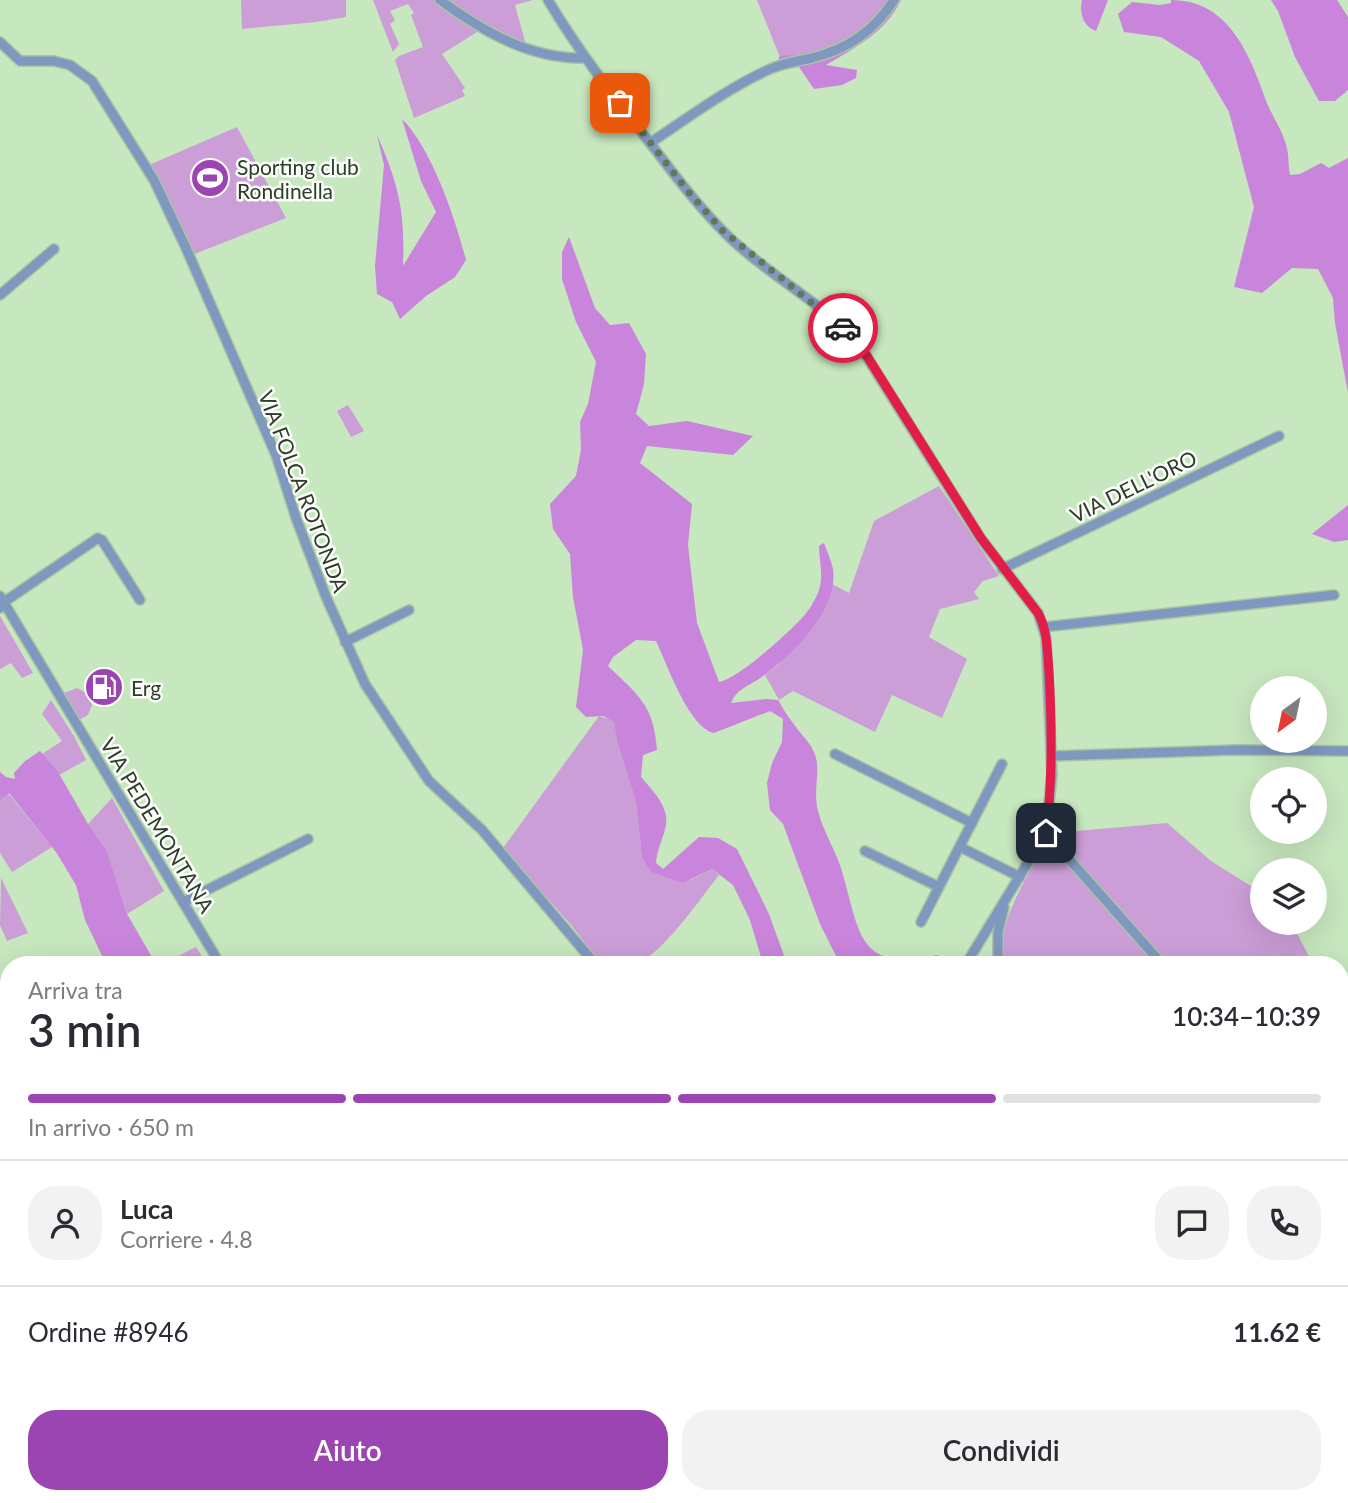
<!DOCTYPE html>
<html lang="it">
<meta charset="utf-8">
<style>
:root{--surface:#fff;--page:#f2f2f3;--text:#2b2b33;--muted:#7c7c81;--line:#e1e1e2;--accent:#9b45b2}
body{margin:0;font-family:Lato,sans-serif;background:var(--page);color:var(--text);height:100vh;display:flex;flex-direction:column;font-size:26px;white-space:nowrap}
*{box-sizing:border-box;margin:0}
p{font-size:23px;color:var(--muted)}
.icon{flex:none;width:38px;height:38px;fill:none;stroke:currentColor;stroke-width:2;stroke-linecap:round;stroke-linejoin:round}
.map{position:relative;flex:1;overflow:hidden}
.side{position:absolute;left:0px;top:956px;width:1349px;height:548px;display:flex;flex-direction:column;background:var(--surface);border-radius:28px 28px 0 0;box-shadow:0 7px 28px #0002}
.side>*{flex:none}
.needle{width:46px;rotate:213deg}
.controls{position:absolute;left:1250px;top:676px;display:grid;gap:14px}
.controls a{display:grid;place-items:center;width:77px;height:77px;border-radius:50%;background:var(--surface);box-shadow:0 7px 28px #0002;font-size:35px}
.pin{position:absolute;display:grid;place-items:center;width:60px;height:60px;color:#fff;margin:-30px;border-radius:14px;box-shadow:0 4px 10px #0006}
.courier{position:absolute;display:grid;place-items:center;width:70px;height:70px;margin:-35px;border:5px solid #e11d48;border-radius:50%;background:#fff;color:#222;box-shadow:0 2px 9px #0007}
.summary em{font-style:normal;font-weight:600}
.summary div{display:flex;flex-direction:column-reverse}
.summary{display:flex;align-items:center;justify-content:space-between;height:119px;padding:0 28px}
h1{font-size:46px;font-weight:600;line-height:52px}
.bar{display:grid;grid-template-columns:repeat(4,1fr);gap:10px 7px;align-content:center;height:84px;padding:0 28px}
.bar i{height:9px;border-radius:5px;background:var(--line)}
.bar .selected{background:var(--accent)}
.bar p{grid-column:span 4}
.line{display:flex;align-items:center;gap:18px;padding:0 28px;border-top:2px solid var(--line)}
.line div{flex:1}
.round{display:grid;place-items:center;flex:none;width:74px;height:74px;border-radius:28px;background:var(--page)}
.button{display:flex;gap:14px;margin-top:auto;padding:14px 28px}
.button a{flex:1;height:80px;border-radius:28px;background:var(--accent);color:#fff;font-size:28px;font-weight:600;line-height:80px;text-align:center}
.button a+a{background:var(--page);color:var(--text)}
.map>svg:first-child{display:block}
</style>
<div class="map">
<svg width="1348" height="1503" viewBox="0 0 1348 1503">
<rect width="100%" height="100%" fill="#c7e7be"/>
<!-- green -->
<g fill="#cb9ed7">
<path d="M 241,0 L 346,0 L 346,17 L 316,22 L 242,29 Z"/>
<path d="M 373,0 L 435,0 L 477,29 L 477,32 L 442,54 L 465,88 L 462,90 L 465,96 L 414,118 L 395,60 L 399,56 L 423,47 L 411,15 L 414,13 L 408,4 L 390,11 L 395,20 L 390,24 L 399,44 L 393,52 Z"/>
<path d="M 444,0 L 533,0 L 515,5 L 526,45 L 498,33 Z"/>
<path d="M 757,0 L 886,0 C 881,9 875,20 867,27 C 844,47 809,53 781,60 Z"/>
<path d="M 237,127 L 286,218 L 192,255 L 149,165 Z"/>
<path d="M 348,405 L 364,431 L 351,437 L 337,411 Z"/>
<path d="M 939,486 L 999,576 L 983,581 L 974,592 L 979,599 L 940,609 L 929,637 L 967,659 L 942,718 L 892,695 L 875,732 L 793,691 L 779,700 L 765,675 L 778,665 L 827,601 L 832,584 L 849,593 L 874,521 Z"/>
<path d="M 0,616 L 33,673 L 22,678 L 11,663 L 0,669 Z"/>
<path d="M 77,688 L 88,694 L 92,705 L 88,715 L 79,720 L 64,693 Z"/>
<path d="M 51,700 L 72,733 L 71,735 L 73,734 L 86,760 L 59,775 L 42,754 L 62,741 L 42,714 Z"/>
<path d="M 599,716 L 614,721 L 617,742 L 636,802 L 642,858 L 651,872 L 691,880 L 712,869 L 719,875 C 702,896 659,960 634,964 C 623,966 611,964 601,964 L 572,926 L 503,848 Z"/>
<path d="M 8,793 L 52,847 L 12,872 L 0,853 L 0,800 Z"/>
<path d="M 112,798 L 164,891 L 127,914 L 107,851 L 88,824 Z"/>
<path d="M 1167,823 L 1211,861 L 1262,893 L 1262,922 L 1291,922 L 1313,964 L 1002,964 C 997,920 1026,880 1046,842 L 1054,833 Z"/>
<path d="M 1,878 L 28,933 L 7,941 L 0,925 Z"/>
<path d="M 196,947 L 207,964 L 168,964 L 172,959 Z"/>
</g>
<!-- forest -->
<g fill="#c984dc">
<path d="M 886,0 L 901,0 C 885,33 856,47 826,65 L 857,70 L 856,78 L 842,85 L 814,89 L 799,67 L 778,71 L 779,57 C 787,53 792,57 801,55 C 841,47 864,35 886,0 Z"/>
<path d="M 1082,0 L 1108,0 L 1096,31 C 1083,26 1079,13 1082,0 Z"/>
<path d="M 1171,0 C 1230,0 1250,56 1267,103 C 1273,118 1283,131 1287,148 C 1289,157 1288,166 1290,175 L 1300,174 L 1321,163 L 1329,168 L 1348,158 L 1348,393 L 1335,323 L 1333,298 L 1318,269 L 1292,268 L 1262,293 L 1234,287 L 1254,207 L 1229,112 L 1199,61 L 1161,37 L 1124,32 L 1118,14 L 1132,2 L 1160,5 L 1171,3 Z"/>
<path d="M 1271,0 L 1337,0 L 1348,17 L 1348,90 L 1335,101 L 1319,101 L 1295,57 L 1278,11 Z"/>
<path d="M 402,119 C 432,149 455,218 466,260 L 455,277 L 426,296 L 400,319 L 392,302 L 377,294 L 375,266 L 384,165 L 377,135 C 399,185 405,211 403,266 L 436,212 L 421,181 Z"/>
<path d="M 569,237 L 595,308 L 610,325 L 629,323 L 646,354 L 644,384 L 636,414 L 649,426 L 687,421 L 753,436 L 733,455 L 647,446 L 640,463 L 692,504 L 688,545 L 697,623 L 719,682 C 739,678 786,635 802,618 C 808,612 816,599 819,590 C 824,575 819,561 819,546 L 824,543 C 827,551 831,560 833,569 C 839,609 792,655 763,676 C 750,686 737,688 731,703 L 766,699 L 778,700 C 783,708 787,716 793,723 C 800,734 813,744 816,758 C 820,771 813,793 818,811 C 822,828 834,848 840,865 C 860,927 854,975 937,955 L 951,964 L 840,964 L 820,924 L 783,824 L 770,810 L 767,783 L 772,763 L 782,742 L 783,719 L 770,711 L 714,733 C 689,728 667,664 656,641 L 636,640 L 613,657 L 608,666 C 638,695 654,705 657,750 L 643,755 L 641,777 C 652,790 669,806 666,825 C 663,839 657,849 656,863 L 663,869 L 699,837 L 718,838 L 737,849 L 769,914 L 787,964 L 763,964 L 750,920 L 733,885 L 712,869 L 683,883 L 651,872 L 642,858 L 636,802 L 617,742 L 614,722 L 603,716 L 586,717 L 576,707 L 583,650 L 573,597 L 570,554 L 553,529 L 550,504 L 576,476 L 581,450 L 580,422 L 588,404 L 596,362 L 576,322 L 562,279 L 562,252 Z"/>
<path d="M 1348,505 L 1348,540 L 1334,542 L 1312,534 Z"/>
<path d="M 40,751 L 58,772 L 88,824 L 107,851 L 127,914 L 156,964 L 106,964 L 85,920 L 76,885 L 56,852 L 9,793 L 0,800 L 0,772 L 6,777 L 15,779 L 14,773 L 25,761 Z"/>
<path d="M 0,1110 L 9,1120 L 9,1327 L 0,1313 Z"/>
<path d="M 157,1494 L 485,1494 L 485,1495 L 483,1503 L 152,1503 Z"/>
<path d="M 890,1495 L 994,1495 L 996,1503 L 890,1503 Z"/>
</g>
<g fill="none" stroke-linecap="round" stroke-linejoin="round">
<!-- stream -->
<g stroke="#4dd3d8" stroke-width="2">
<path d="M 0,1206 L 9,1211"/>
<path d="M 938,1494 L 940,1503"/>
</g>
<defs>
<g id="minor">
<path d="M 440,0 C 482,31 530,59 584,58"/>
<path d="M 548,0 C 577,49 612,94 647,139 C 673,173 699,208 730,238 C 770,276 821,302 858,343 L 981,539 L 1038,613 L 1046,638 L 1052,775 L 1046,833 L 966,964"/>
<path d="M 0,42 L 20,61 L 54,61 L 70,65 L 92,81 L 154,180 L 186,248 L 276,455 L 296,518 L 326,597 L 365,684 L 429,781 L 482,830 L 595,964"/>
<path d="M 650,143 C 689,117 728,88 770,69 C 784,63 798,61 812,58 C 848,49 874,31 894,0"/>
<path d="M 0,295 L 54,249"/>
<path d="M 1002,569 L 1279,436"/>
<path d="M 0,596 L 220,964"/>
<path d="M 0,608 L 4,602 L 98,538 L 102,540 L 140,600"/>
<path d="M 1044,627 L 1334,595"/>
<path d="M 345,642 L 409,610"/>
<path d="M 835,754 L 972,823"/>
<path d="M 1052,756 L 1235,750 L 1348,751"/>
<path d="M 1046,833 L 1162,964"/>
<path d="M 960,847 L 1020,877"/>
<path d="M 865,851 L 939,887"/>
<path d="M 183,902 L 308,839"/>
<path d="M 921,922 L 1002,764"/>
<path d="M 998,964 L 998,932 L 1004,907"/>
<path d="M 0,1097 L 9,1108"/>
<path d="M 1340,1453 L 1348,1456"/>
<path d="M 537,1494 L 539,1503"/>
<path d="M 778,1494 L 781,1503"/>
</g>
</defs>
<!-- minor casing -->
<use href="#minor" stroke="#a9c5a1" stroke-width="12"/>
<!-- minor -->
<use href="#minor" stroke="#7f98bf" stroke-width="9"/>
</g>
<g fill="none" stroke-linecap="round" stroke-linejoin="round">
<!-- done -->
<path stroke="#64775e" stroke-width="7" stroke-dasharray="0 12.6" d="M 620,103 L 687,190 L 722,230 L 843,328"/>
<!-- route -->
<path stroke="#e11d48" stroke-width="9" d="M 843,328 L 867,356 L 981,538 L 1038,613 C 1048,631 1047,651 1049,671 C 1052,725 1053,779 1046,833"/>
</g>
<!-- icons -->
<defs>
<symbol id="stadium-disc" viewBox="-11 -11 22 22"><circle r="9.5" fill="#9b45b2" stroke="#fbfefa"/><path d="M0-5a6.5 5 0 1 0 0 10a6.5 5 0 1 0 0-10ZM-3.5-1.8h7v3.6h-7Z" fill="#fff"/></symbol>
<symbol id="fuel-disc" viewBox="-11 -11 22 22"><circle r="9.5" fill="#9b45b2" stroke="#fbfefa"/><path d="M-5.5-6h7V0h2V4h1.3V-2.5L3-4.5l.8-.8L6-3V5H2.5V1h-1V6h-7ZM-4.2-4.7v3.2H.2V-4.7Z" fill="#fff"/></symbol>
</defs>
<g fill-rule="evenodd">
<use href="#stadium-disc" x="188" y="156" width="44" height="44"/>
<use href="#fuel-disc" x="82" y="665" width="44" height="44"/>
</g>
<g text-anchor="middle" dominant-baseline="central" stroke-width="5" stroke-linejoin="round" paint-order="stroke">
<!-- poi labels -->
<g font-size="21" fill="#2f3b2b" stroke="#fbfefa" text-anchor="start">
<text x="237" y="166">Sporting club<tspan x="237" dy="24">Rondinella</tspan></text>
<text x="131" y="687">Erg</text>
</g>
<!-- street labels -->
<g font-size="21" fill="#2f3b2b" stroke="#fbfefa">
<text transform="translate(1133 486) rotate(-26)">VIA DELL'ORO</text>
<text transform="translate(304 491) rotate(69)">VIA FOLCA ROTONDA</text>
<text transform="translate(158 825) rotate(59)">VIA PEDEMONTANA</text>
</g>
</g>
</svg>
<div class="controls">
<a><svg class="needle" viewBox="-14 -14 28 28"><path d="M0-13l5 13h-10z" fill="#e53935"/><path d="M0 13l5-13h-10z" fill="#7c7c81"/></svg></a>
<a><svg class="icon" aria-label="locate" viewBox="0 0 24 24"><circle cx="12" cy="12" r="6"/><path d="M12 2v4M12 18v4M2 12h4M18 12h4"/></svg></a>
<a><svg class="icon" aria-label="layers" viewBox="0 0 24 24"><path d="M12 4l9 5-9 5-9-5zM3 14l9 5 9-5"/></svg></a>
</div>
<div class="pin" style="left:620px;top:103px;background:#ea580c"><svg class="icon" aria-label="bag" viewBox="0 0 24 24"><path d="M5 8h14l-1 12H6zM9 8a3 3 0 0 1 6 0"/></svg></div>
<div class="pin" style="left:1046px;top:833px;background:#1f2937"><svg class="icon" aria-label="home" viewBox="0 0 24 24"><path d="M3 11l9-7 9 7M6 9v11h12V9"/></svg></div>
<div class="courier" style="left:843px;top:328px"><svg class="icon" aria-label="car" viewBox="0 0 24 24"><path d="M5 17H2v-5l4-1 3-4h7l3 4 3 1v5h-3M9 17h6M6 11h13"/><circle cx="7" cy="17" r="2"/><circle cx="17" cy="17" r="2"/></svg></div>
<section class="side">
<div class="summary"><div><h1>3 min</h1><p>Arriva tra</p></div><em>10:34–10:39</em></div>
<div class="bar"><i class="selected"></i><i class="selected"></i><i class="selected"></i><i></i><p>In arrivo · 650 m</p></div>
<div class="line" style="height:126px"><a class="round"><svg class="icon" aria-label="person" viewBox="0 0 24 24"><circle cx="12" cy="8" r="4"/><path d="M4 21q1-7 8-7t8 7"/></svg></a><div><b>Luca</b><p>Corriere · 4.8</p></div><a class="round"><svg class="icon" aria-label="chat" viewBox="0 0 24 24"><path d="M4 5h16v11H9l-5 4z"/></svg></a><a class="round"><svg class="icon" aria-label="phone" viewBox="0 0 24 24"><path d="M5 4h4l2 5-3 2q2 4 5 5l2-3 5 2v4C11 20 4 13 5 4z"/></svg></a></div>
<div class="line" style="height:91px"><div>Ordine #8946</div><b>11.62 €</b></div>
<div class="button"><a>Aiuto</a><a>Condividi</a></div>
</section>
</div>
